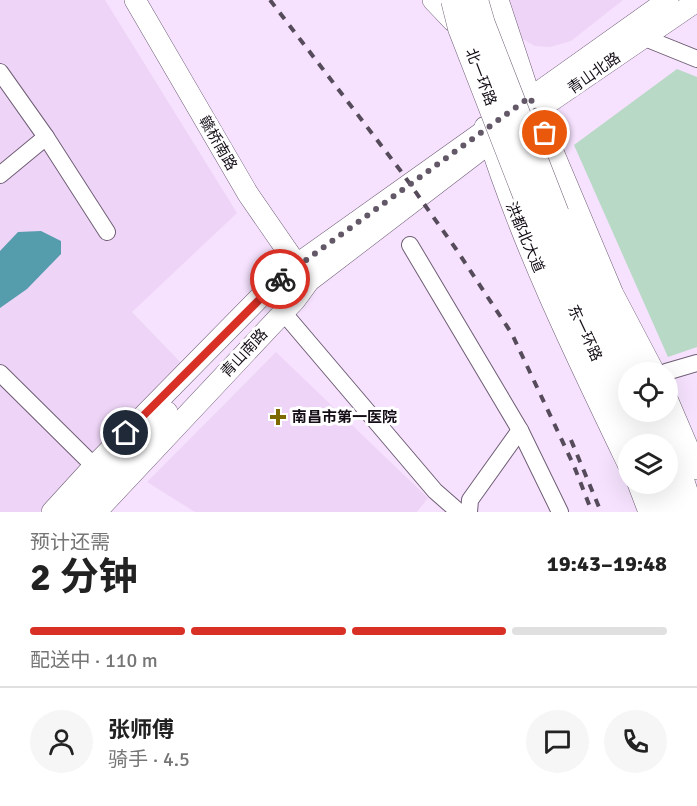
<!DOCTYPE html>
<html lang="zh">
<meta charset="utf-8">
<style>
:root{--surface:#fff;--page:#f6f6f6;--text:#222;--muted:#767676;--line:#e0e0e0;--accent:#d93025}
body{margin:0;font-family:Signika,"Noto Sans SC",sans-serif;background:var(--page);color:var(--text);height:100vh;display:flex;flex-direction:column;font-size:22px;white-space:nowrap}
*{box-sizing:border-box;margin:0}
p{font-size:20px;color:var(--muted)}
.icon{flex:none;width:33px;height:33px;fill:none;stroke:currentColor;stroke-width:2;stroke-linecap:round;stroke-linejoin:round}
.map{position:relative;height:512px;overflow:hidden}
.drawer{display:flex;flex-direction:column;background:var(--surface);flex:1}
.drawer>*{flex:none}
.fabs{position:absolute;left:618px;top:362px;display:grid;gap:12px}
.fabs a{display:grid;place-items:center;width:60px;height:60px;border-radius:50%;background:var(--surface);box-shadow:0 6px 24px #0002;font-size:30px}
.pin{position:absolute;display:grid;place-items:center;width:51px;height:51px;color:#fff;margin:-26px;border:3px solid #fff;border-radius:50%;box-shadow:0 2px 6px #0007}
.courier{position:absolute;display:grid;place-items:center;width:60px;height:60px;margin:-30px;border:4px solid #d93025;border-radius:50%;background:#fff;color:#222;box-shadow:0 2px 8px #0007}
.headline em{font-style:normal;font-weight:700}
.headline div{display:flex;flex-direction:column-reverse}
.headline{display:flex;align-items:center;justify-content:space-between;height:102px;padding:0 30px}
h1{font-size:39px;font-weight:700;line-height:45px}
.bar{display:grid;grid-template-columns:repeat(4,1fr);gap:9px 6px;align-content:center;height:72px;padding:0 30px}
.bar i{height:8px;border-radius:4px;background:var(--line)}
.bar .on{background:var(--accent)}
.bar p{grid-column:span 4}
.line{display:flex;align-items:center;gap:15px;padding:0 30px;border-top:2px solid var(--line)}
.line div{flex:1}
.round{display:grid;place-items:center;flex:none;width:63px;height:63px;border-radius:32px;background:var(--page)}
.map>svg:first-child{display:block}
</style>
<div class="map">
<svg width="697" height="512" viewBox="0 0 697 512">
<rect width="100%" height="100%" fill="#f6e2fe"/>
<!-- built -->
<g fill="#eed5f7">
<path d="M 0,0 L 105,0 L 237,213 L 132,312 L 183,365 L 40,512 L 0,512 Z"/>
<path d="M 508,0 L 623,0 L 571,41 L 550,47 L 535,46 L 519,37 Z"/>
<path d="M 276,352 L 428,498 L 417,512 L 195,512 L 147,482 Z"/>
</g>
<!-- green -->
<path fill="#b8d9c5" d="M 677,69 L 697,77 L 697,347 L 668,357 L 574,145 Z"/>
<!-- water -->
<path fill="#559cad" d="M 41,231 L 61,241 L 61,254 L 27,289 L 0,308 L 0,251 L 18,232 Z"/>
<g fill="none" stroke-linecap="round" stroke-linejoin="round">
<defs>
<g id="minor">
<path d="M 645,38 L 697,59"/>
<path d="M 0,72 L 46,137 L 107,232"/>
<path d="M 0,175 L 46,137"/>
<path d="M 410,245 L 520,430 L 560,512"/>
<path d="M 282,311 L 435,491 L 459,512"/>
<path d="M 666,372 L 697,363"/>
<path d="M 0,373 L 94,466"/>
<path d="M 469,512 L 470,500 L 520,430"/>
</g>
<g id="major">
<path d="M 135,0 L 248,194 L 304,275"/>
<path d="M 433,0 L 453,21"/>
<path d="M 498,0 L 530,97 L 613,294 L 654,372"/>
<path d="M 485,127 C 521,243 575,354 628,464"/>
<path d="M 507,131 L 697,1"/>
<path d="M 668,401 L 697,469"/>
<path d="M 638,483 L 649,512"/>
<path d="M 52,512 L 94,466 L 270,287 L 296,265 L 668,0"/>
<path d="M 74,512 L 167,412"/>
<path d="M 96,512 L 295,300 L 309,281 L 479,151"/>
</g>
<g id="highway">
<path d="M 556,214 L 630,372"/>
<path d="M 536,221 L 572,308 L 637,444"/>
<path d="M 648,411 L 664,444"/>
<path d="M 668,451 L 680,477 L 691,512"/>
<path d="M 655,483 L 666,512"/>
</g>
</defs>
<!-- minor casing -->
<use href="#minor" stroke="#6f5e75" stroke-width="18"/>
<!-- major casing -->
<use href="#major" stroke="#6f5e75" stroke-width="22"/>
<!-- highway casing -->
<use href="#highway" stroke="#6f5e75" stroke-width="27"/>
<!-- minor -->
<use href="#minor" stroke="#fff" stroke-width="16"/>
<!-- major -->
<use href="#major" stroke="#fff" stroke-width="21"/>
<!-- highway -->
<use href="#highway" stroke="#fff" stroke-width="26"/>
<!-- rail -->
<g stroke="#564b5a" stroke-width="4" stroke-dasharray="8 8" stroke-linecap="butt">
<path d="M 270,0 L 400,170 L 456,249 L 512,334 L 574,466 L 592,512"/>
<path d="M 571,440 L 601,512"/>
</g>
<defs>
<g id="highway-bridge">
<path d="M 454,0 L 461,28 L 536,221"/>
<path d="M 475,0 L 482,24 L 556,214"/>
</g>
</defs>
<!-- highway-bridge casing -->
<use href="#highway-bridge" stroke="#6f5e75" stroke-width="27" stroke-linecap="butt"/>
<!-- highway-bridge -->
<use href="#highway-bridge" stroke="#fff" stroke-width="26"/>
</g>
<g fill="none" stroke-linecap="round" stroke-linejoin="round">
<!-- done -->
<path stroke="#635867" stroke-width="6" stroke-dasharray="0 10.8" d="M 280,279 L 530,97 L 545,133"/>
<!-- route -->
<path stroke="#d93025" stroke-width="8" d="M 126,433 L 280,279"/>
</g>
<!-- markers -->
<path fill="#7e6800" stroke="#fff" stroke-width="2" d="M275 408h6v6h6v6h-6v6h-6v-6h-6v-6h6z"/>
<g text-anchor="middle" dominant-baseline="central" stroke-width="6" stroke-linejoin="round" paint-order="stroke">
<!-- street labels -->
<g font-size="15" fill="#140d16" stroke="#fff">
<text transform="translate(594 73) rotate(-35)">青山北路</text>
<text transform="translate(481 77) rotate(69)">北一环路</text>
<text transform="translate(218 143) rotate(60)">赣桥南路</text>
<text transform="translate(525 237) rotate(67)">洪都北大道</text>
<text transform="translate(585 333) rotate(65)">东一环路</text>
<text transform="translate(244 353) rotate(-47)">青山南路</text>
</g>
<!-- poi labels -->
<g font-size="15" font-weight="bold" fill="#140d16" stroke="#fff" text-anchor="start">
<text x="292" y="417">南昌市第一医院</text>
</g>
</g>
</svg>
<div class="fabs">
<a><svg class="icon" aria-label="locate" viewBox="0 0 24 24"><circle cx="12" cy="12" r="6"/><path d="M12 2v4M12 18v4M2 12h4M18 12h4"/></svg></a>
<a><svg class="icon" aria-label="layers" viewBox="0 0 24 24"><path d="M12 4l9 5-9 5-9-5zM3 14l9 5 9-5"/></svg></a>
</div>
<div class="pin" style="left:545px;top:133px;background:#ea580c"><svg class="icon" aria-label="bag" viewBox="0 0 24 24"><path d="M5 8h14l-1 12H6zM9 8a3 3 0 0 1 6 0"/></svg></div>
<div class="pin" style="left:126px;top:433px;background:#1f2937"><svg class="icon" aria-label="home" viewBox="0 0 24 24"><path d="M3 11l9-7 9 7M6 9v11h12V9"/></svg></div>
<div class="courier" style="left:280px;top:279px"><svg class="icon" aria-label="bike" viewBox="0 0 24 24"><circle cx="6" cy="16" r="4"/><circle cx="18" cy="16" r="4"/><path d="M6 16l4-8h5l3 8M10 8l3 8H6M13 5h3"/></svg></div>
</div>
<section class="drawer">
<div class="headline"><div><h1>2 分钟</h1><p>预计还需</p></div><em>19:43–19:48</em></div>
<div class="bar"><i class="on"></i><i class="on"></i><i class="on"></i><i></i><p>配送中 · 110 m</p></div>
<div class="line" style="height:108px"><a class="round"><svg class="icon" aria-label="person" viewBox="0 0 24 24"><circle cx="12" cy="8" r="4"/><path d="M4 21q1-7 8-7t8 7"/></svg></a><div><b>张师傅</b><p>骑手 · 4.5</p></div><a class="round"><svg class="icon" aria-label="chat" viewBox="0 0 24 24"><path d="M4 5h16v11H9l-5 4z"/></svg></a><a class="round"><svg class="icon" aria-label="phone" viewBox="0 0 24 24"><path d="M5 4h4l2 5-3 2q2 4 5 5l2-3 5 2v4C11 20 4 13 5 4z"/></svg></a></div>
</section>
